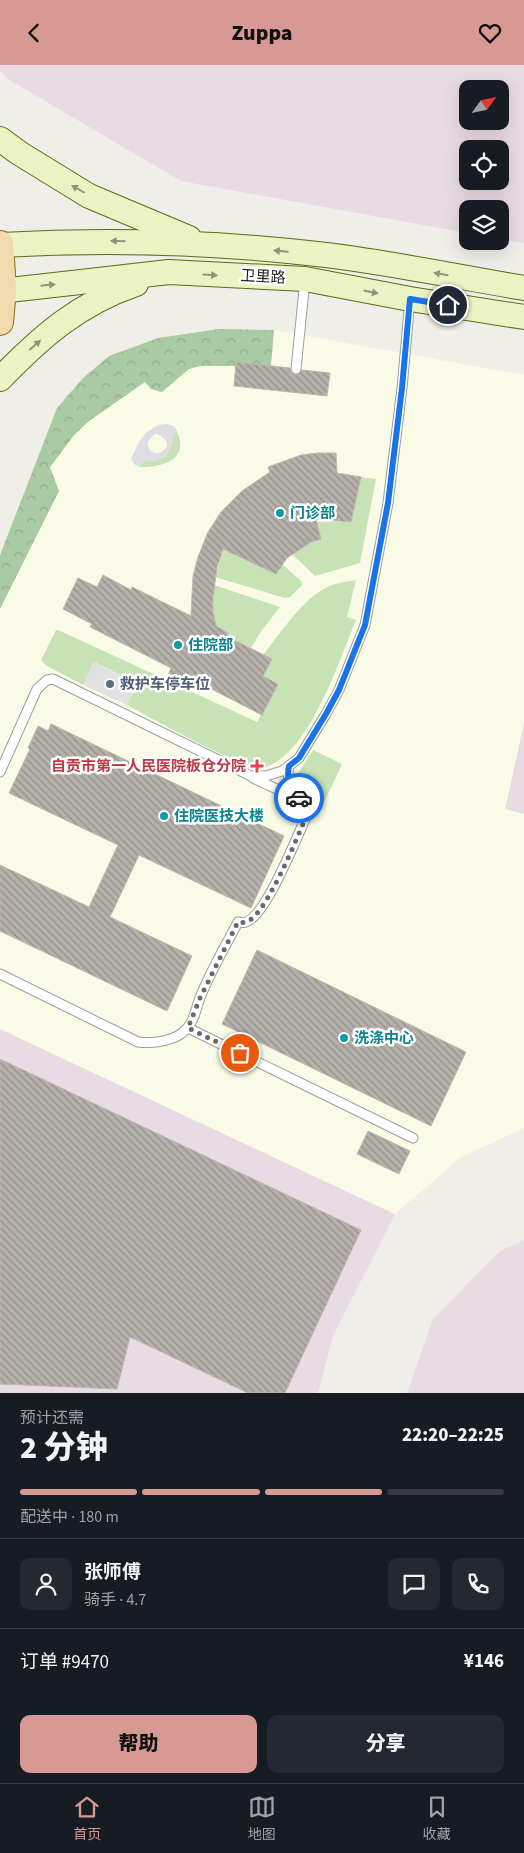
<!DOCTYPE html>
<html lang="zh">
<meta charset="utf-8">
<style>
:root{--surface:#171b24;--page:#242831;--text:#f1f3f6;--muted:#9ea1a6;--line:#363941;--accent:#d79993}
body{margin:0;font-family:"Source Sans 3","Noto Sans SC",sans-serif;background:var(--page);color:var(--text);height:100vh;display:flex;flex-direction:column;font-size:19px;white-space:nowrap}
*{box-sizing:border-box;margin:0}
p{font-size:16px;color:var(--muted)}
.icon{flex:none;width:28px;height:28px;fill:none;stroke:currentColor;stroke-width:2;stroke-linecap:round;stroke-linejoin:round}
.map{position:relative;height:1328px;overflow:hidden}
.side{display:flex;flex-direction:column;background:var(--surface);flex:1}
.side>*{flex:none}
.needle{width:32px;rotate:57deg}
.controls{position:absolute;left:459px;top:15px;display:grid;gap:10px}
.controls a{display:grid;place-items:center;width:50px;height:50px;border-radius:10px;background:var(--surface);box-shadow:0 5px 20px #0002;font-size:25px}
.pin{position:absolute;display:grid;place-items:center;width:42px;height:42px;color:#fff;margin:-21px;border:2px solid #fff;border-radius:50%;box-shadow:0 1px 5px #0007}
.courier{position:absolute;display:grid;place-items:center;width:50px;height:50px;margin:-25px;border:4px solid #1a73e8;border-radius:50%;background:#fff;color:#222;box-shadow:0 1px 6px #0007}
.headline em{font-style:normal;font-weight:800}
.headline div{display:flex;flex-direction:column-reverse}
.headline{display:flex;align-items:center;justify-content:space-between;height:85px;padding:0 20px}
h1{font-size:32px;font-weight:800;line-height:38px}
.bar{display:grid;grid-template-columns:repeat(4,1fr);gap:8px 5px;align-content:center;height:60px;padding:0 20px}
.bar i{height:6px;border-radius:4px;background:var(--line)}
.bar .current{background:var(--accent)}
.bar p{grid-column:span 4}
.line{display:flex;align-items:center;gap:12px;padding:0 20px;border-top:1px solid var(--line)}
.line div{flex:1}
.round{display:grid;place-items:center;flex:none;width:52px;height:52px;border-radius:10px;background:var(--page)}
.action{display:flex;gap:10px;margin-top:auto;padding:10px 20px}
.action a{flex:1;height:58px;border-radius:10px;background:var(--accent);color:#111;font-size:20px;font-weight:800;line-height:58px;text-align:center}
.action a+a{background:var(--page);color:var(--text)}
header{display:flex;justify-content:space-between;align-items:center;height:65px;padding:0 20px;background:var(--accent);color:#111;font-size:22px;font-weight:800}
.menu{display:flex;justify-content:space-around;align-items:center;height:70px;border-top:1px solid var(--line);background:var(--surface);font-size:14px;color:var(--muted)}
.menu a{display:grid;justify-items:center;gap:2px}
.menu .current{color:var(--accent)}
.map>svg:first-child{display:block}
</style>
<header><svg class="icon" aria-label="back" viewBox="0 0 24 24"><path d="M15 5l-7 7 7 7"/></svg>Zuppa<svg class="icon" aria-label="heart" viewBox="0 0 24 24"><path d="M12 20l-8-8c-3-5 5-10 8-4 3-6 11-1 8 4z"/></svg></header>
<div class="map">
<svg width="524" height="1328" viewBox="0 0 524 1328">
<defs>
<pattern id="forest-crowns" width="20" height="18" patternUnits="userSpaceOnUse" patternTransform="scale(1.25)"><rect width="20" height="18" fill="#aacaa3"/><path d="M2 6a3 3 0 1 1 6 0M12 15a3 3 0 1 1 6 0" fill="none" stroke="#92ad8c"/></pattern>
<pattern id="building-back-hatch" width="6" height="6" patternUnits="userSpaceOnUse" patternTransform="scale(1.25)"><rect width="6" height="6" fill="#b5b0ab"/><path d="M-1 5l2 2M0 0l6 6M5-1l2 2" fill="none" stroke="#938f8b"/></pattern>
</defs>
<rect width="100%" height="100%" fill="#f0eee9"/>
<!-- industrial -->
<g fill="#e8dbe4" fill-rule="evenodd">
<path d="M 0,0 L 524,0 L 524,178 L 500,174 L 500,144 L 468,144 L 467,168 L 181,116 L 6,13 L 0,5 ZM 468,24 L 500,24 L 500,56 L 468,56 ZM 468,84 L 500,84 L 500,116 L 468,116 Z"/>
<path d="M 524,658 L 524,749 L 505,744 Z"/>
<path d="M 0,964 L 395,1149 L 333,1271 L 318,1328 L 0,1328 Z"/>
<path d="M 524,1175 L 524,1328 L 407,1328 L 433,1254 L 500,1186 Z"/>
</g>
<!-- education -->
<path fill="#f9fbe6" d="M 218,264 L 274,265 L 524,310 L 524,658 L 505,744 L 524,749 L 524,1063 L 461,1092 L 395,1149 L 0,964 L 0,490 L 57,343 L 83,313 L 109,291 L 158,273 Z"/>
<!-- grass -->
<g fill="#c7e3b5">
<path d="M 174,361 C 193,392 166,403 139,402 L 144,395 L 165,392 L 175,368 Z"/>
<path d="M 361,412 L 376,414 L 360,498 L 315,511 L 291,488 L 310,477 L 321,474 L 317,457 L 333,456 L 351,457 Z"/>
<path d="M 223,484 L 276,509 L 282,499 L 301,516 L 302,520 L 290,532 L 285,533 L 215,512 Z"/>
<path d="M 356,515 L 347,552 L 356,555 C 340,593 307,697 260,703 C 244,705 148,651 127,640 L 137,618 L 94,597 L 83,620 L 47,601 L 41,595 L 56,565 L 58,565 L 257,657 L 278,619 L 263,611 L 272,594 L 263,590 C 279,570 300,538 322,525 C 332,518 345,517 356,515 Z"/>
<path d="M 214,520 L 280,542 L 262,565 L 251,583 L 244,580 L 241,586 L 225,578 L 229,571 L 216,562 L 213,547 Z"/>
<path d="M 313,685 L 342,699 L 320,746 L 318,747 C 318,734 310,732 301,726 L 296,712 Z"/>
</g>
<!-- forest -->
<path fill="url(#forest-crowns)" d="M 218,264 L 274,265 L 271,301 L 200,301 L 189,304 L 162,327 L 151,324 L 145,317 L 89,356 L 75,369 L 50,402 L 59,426 L 0,544 L 0,490 L 57,343 L 83,313 L 109,291 L 158,273 Z"/>
<!-- parking -->
<path fill="#e1e1e1" d="M 93,597 L 137,618 L 127,640 L 83,620 Z"/>
<!-- plaza -->
<path fill="#dedde5" fill-rule="evenodd" d="M 167,359 L 174,361 L 175,368 L 170,385 L 165,392 L 155,397 L 144,395 L 139,402 L 134,399 L 131,394 L 139,377 L 146,368 L 158,360 ZM 155,369 L 160,370 L 167,377 L 167,382 L 160,388 L 154,388 L 150,385 L 148,381 L 148,376 Z"/>
<!-- building -->
<g fill="url(#building-back-hatch)" stroke="#c0b7ad">
<path d="M 236,297 L 290,303 L 291,307 L 295,310 L 299,309 L 302,305 L 330,308 L 327,331 L 234,321 Z"/>
<path d="M 318,388 L 336,388 L 337,408 L 361,412 L 351,457 L 316,454 L 321,474 L 311,477 L 287,493 L 276,509 L 223,484 L 217,502 L 213,533 L 213,547 L 216,561 L 228,568 L 228,572 L 272,594 L 263,611 L 278,619 L 262,650 L 186,611 L 183,617 L 168,610 L 171,603 L 90,562 L 92,559 L 63,544 L 78,513 L 97,522 L 103,510 L 131,525 L 132,522 L 191,551 L 193,511 L 198,492 L 208,467 L 221,447 L 242,426 L 270,407 L 268,402 L 301,390 Z"/>
<path d="M 51,659 L 284,771 L 251,843 L 139,790 L 110,852 L 192,891 L 167,946 L 0,866 L 0,800 L 89,842 L 118,780 L 9,728 L 30,684 L 28,683 L 38,661 L 48,666 Z"/>
<path d="M 257,885 L 466,987 L 431,1061 L 222,959 Z"/>
<path d="M 0,994 L 361,1165 L 285,1328 L 248,1328 L 130,1272 L 117,1324 L 0,1319 Z"/>
<path d="M 368,1066 L 410,1086 L 399,1109 L 357,1089 Z"/>
</g>
<g fill="none" stroke-linecap="round" stroke-linejoin="round">
<defs>
<g id="lane">
<path d="M 296,304 L 305,215"/>
<path d="M 0,707 L 37,624 L 47,615 L 53,614 L 251,711 L 266,711 L 282,706 L 299,693 L 326,649 L 339,625 L 365,560 L 388,438 L 402,323 L 410,234"/>
<path d="M 253,713 L 298,734"/>
<path d="M 0,909 L 138,977 C 154,979 178,976 188,962 C 195,954 196,943 200,933 C 210,907 225,882 238,857 C 241,857 243,858 246,857 C 266,851 297,771 307,750 C 303,732 284,722 289,701"/>
<path d="M 188,963 L 413,1073"/>
</g>
<g id="secondary">
<path d="M 0,74 L 19,88 L 89,131 L 189,173"/>
<path d="M 0,180 C 109,174 217,177 326,190 C 392,198 458,212 524,223"/>
<path d="M 0,226 L 169,207 L 305,214 L 410,234 L 524,252"/>
<path d="M 0,314 C 42,271 78,239 136,219"/>
</g>
<path id="primary" d="M 0,179 L 3,225 L 0,257"/>
</defs>
<!-- lane casing -->
<use href="#lane" stroke="#9e9e9e" stroke-width="11"/>
<!-- secondary casing -->
<use href="#secondary" stroke="#596c13" stroke-width="26"/>
<!-- primary casing -->
<use href="#primary" stroke="#8a6f14" stroke-width="28"/>
<!-- lane -->
<use href="#lane" stroke="#fff" stroke-width="9"/>
<!-- secondary -->
<use href="#secondary" stroke="#ebf2c4" stroke-width="24"/>
<!-- primary -->
<use href="#primary" stroke="#f1dbad" stroke-width="26"/>
</g>
<!-- one-way arrows -->
<defs><path id="oneway-solid" d="M-6-.8H1V-3.2L6.5 0L1 3.2V.8H-6Z" transform="scale(1.25)"/></defs>
<g fill="#90947b">
<use href="#oneway-solid" transform="translate(78 124) rotate(-150)"/>
<use href="#oneway-solid" transform="translate(118 176) rotate(-178)"/>
<use href="#oneway-solid" transform="translate(281 186) rotate(-175)"/>
<use href="#oneway-solid" transform="translate(441 209) rotate(-171)"/>
<use href="#oneway-solid" transform="translate(210 210) rotate(3)"/>
<use href="#oneway-solid" transform="translate(48 220) rotate(-6)"/>
<use href="#oneway-solid" transform="translate(371 227) rotate(11)"/>
<use href="#oneway-solid" transform="translate(35 280) rotate(-41)"/>
</g>
<g fill="none" stroke-linecap="round" stroke-linejoin="round">
<!-- done -->
<path stroke="#696967" stroke-width="5" stroke-dasharray="0 9" d="M 240,988 L 188,963 L 200,933 L 238,857 C 241,857 243,858 246,857 C 266,851 297,772 307,750 L 305,740 L 299,733"/>
<!-- route -->
<path stroke="#1a73e8" stroke-width="6" d="M 299,733 C 291,723 286,714 289,701 L 299,693 L 326,649 L 339,625 L 365,560 L 388,438 L 402,323 L 410,234 L 448,240"/>
</g>
<!-- markers -->
<g fill="#0f9aa8" stroke="#fff" stroke-width="2">
<circle cx="280" cy="448" r="5"/>
<circle cx="178" cy="580" r="5"/>
<circle cx="164" cy="751" r="5"/>
<circle cx="344" cy="973" r="5"/>
</g>
<circle fill="#5c6f8a" stroke="#fff" stroke-width="2" cx="110" cy="619" r="5"/>
<path fill="#e0444e" stroke="#fff" stroke-width="2" d="M254.5 693.5h5v5h5v5h-5v5h-5v-5h-5v-5h5z"/>
<g text-anchor="middle" dominant-baseline="central" stroke-width="5" stroke-linejoin="round" paint-order="stroke">
<!-- street labels -->
<g font-size="15" fill="#212121" stroke="#fff">
<text transform="translate(263 212) rotate(3)">卫里路</text>
</g>
<!-- culture labels -->
<g font-size="15" font-weight="bold" fill="#0d838f" stroke="#fff" text-anchor="start">
<text x="290" y="448">门诊部</text>
<text x="188" y="580">住院部</text>
<text x="174" y="751">住院医技大楼</text>
<text x="354" y="973">洗涤中心</text>
</g>
<!-- service labels -->
<g font-size="15" font-weight="bold" fill="#4e5e75" stroke="#fff" text-anchor="start">
<text x="120" y="619">救护车停车位</text>
</g>
<!-- health labels -->
<g font-size="15" font-weight="bold" fill="#be3a42" stroke="#fff" text-anchor="end">
<text x="246" y="701">自贡市第一人民医院板仓分院</text>
</g>
</g>
</svg>
<div class="controls">
<a><svg class="needle" viewBox="-14 -14 28 28"><path d="M0-13l5 13h-10z" fill="#e53935"/><path d="M0 13l5-13h-10z" fill="#9ea1a6"/></svg></a>
<a><svg class="icon" aria-label="locate" viewBox="0 0 24 24"><circle cx="12" cy="12" r="6"/><path d="M12 2v4M12 18v4M2 12h4M18 12h4"/></svg></a>
<a><svg class="icon" aria-label="layers" viewBox="0 0 24 24"><path d="M12 4l9 5-9 5-9-5zM3 14l9 5 9-5"/></svg></a>
</div>
<div class="pin" style="left:240px;top:988px;background:#ea580c"><svg class="icon" aria-label="bag" viewBox="0 0 24 24"><path d="M5 8h14l-1 12H6zM9 8a3 3 0 0 1 6 0"/></svg></div>
<div class="pin" style="left:448px;top:240px;background:#1f2937"><svg class="icon" aria-label="home" viewBox="0 0 24 24"><path d="M3 11l9-7 9 7M6 9v11h12V9"/></svg></div>
<div class="courier" style="left:299px;top:733px"><svg class="icon" aria-label="car" viewBox="0 0 24 24"><path d="M5 17H2v-5l4-1 3-4h7l3 4 3 1v5h-3M9 17h6M6 11h13"/><circle cx="7" cy="17" r="2"/><circle cx="17" cy="17" r="2"/></svg></div>
</div>
<section class="side">
<div class="headline"><div><h1>2 分钟</h1><p>预计还需</p></div><em>22:20–22:25</em></div>
<div class="bar"><i class="current"></i><i class="current"></i><i class="current"></i><i></i><p>配送中 · 180 m</p></div>
<div class="line" style="height:90px"><a class="round"><svg class="icon" aria-label="person" viewBox="0 0 24 24"><circle cx="12" cy="8" r="4"/><path d="M4 21q1-7 8-7t8 7"/></svg></a><div><b>张师傅</b><p>骑手 · 4.7</p></div><a class="round"><svg class="icon" aria-label="chat" viewBox="0 0 24 24"><path d="M4 5h16v11H9l-5 4z"/></svg></a><a class="round"><svg class="icon" aria-label="phone" viewBox="0 0 24 24"><path d="M5 4h4l2 5-3 2q2 4 5 5l2-3 5 2v4C11 20 4 13 5 4z"/></svg></a></div>
<div class="line" style="height:65px"><div>订单 #9470</div><b>¥146</b></div>
<div class="action"><a>帮助</a><a>分享</a></div>
</section>
<nav class="menu">
<a class="current"><svg class="icon" aria-label="home" viewBox="0 0 24 24"><path d="M3 11l9-7 9 7M6 9v11h12V9"/></svg>首页</a>
<a><svg class="icon" aria-label="map" viewBox="0 0 24 24"><path d="M3 6l6-2 6 2 6-2v14l-6 2-6-2-6 2zM9 4v14M15 6v14"/></svg>地图</a>
<a><svg class="icon" aria-label="saved" viewBox="0 0 24 24"><path d="M7 4h10v16l-5-4-5 4z"/></svg>收藏</a>
</nav>
